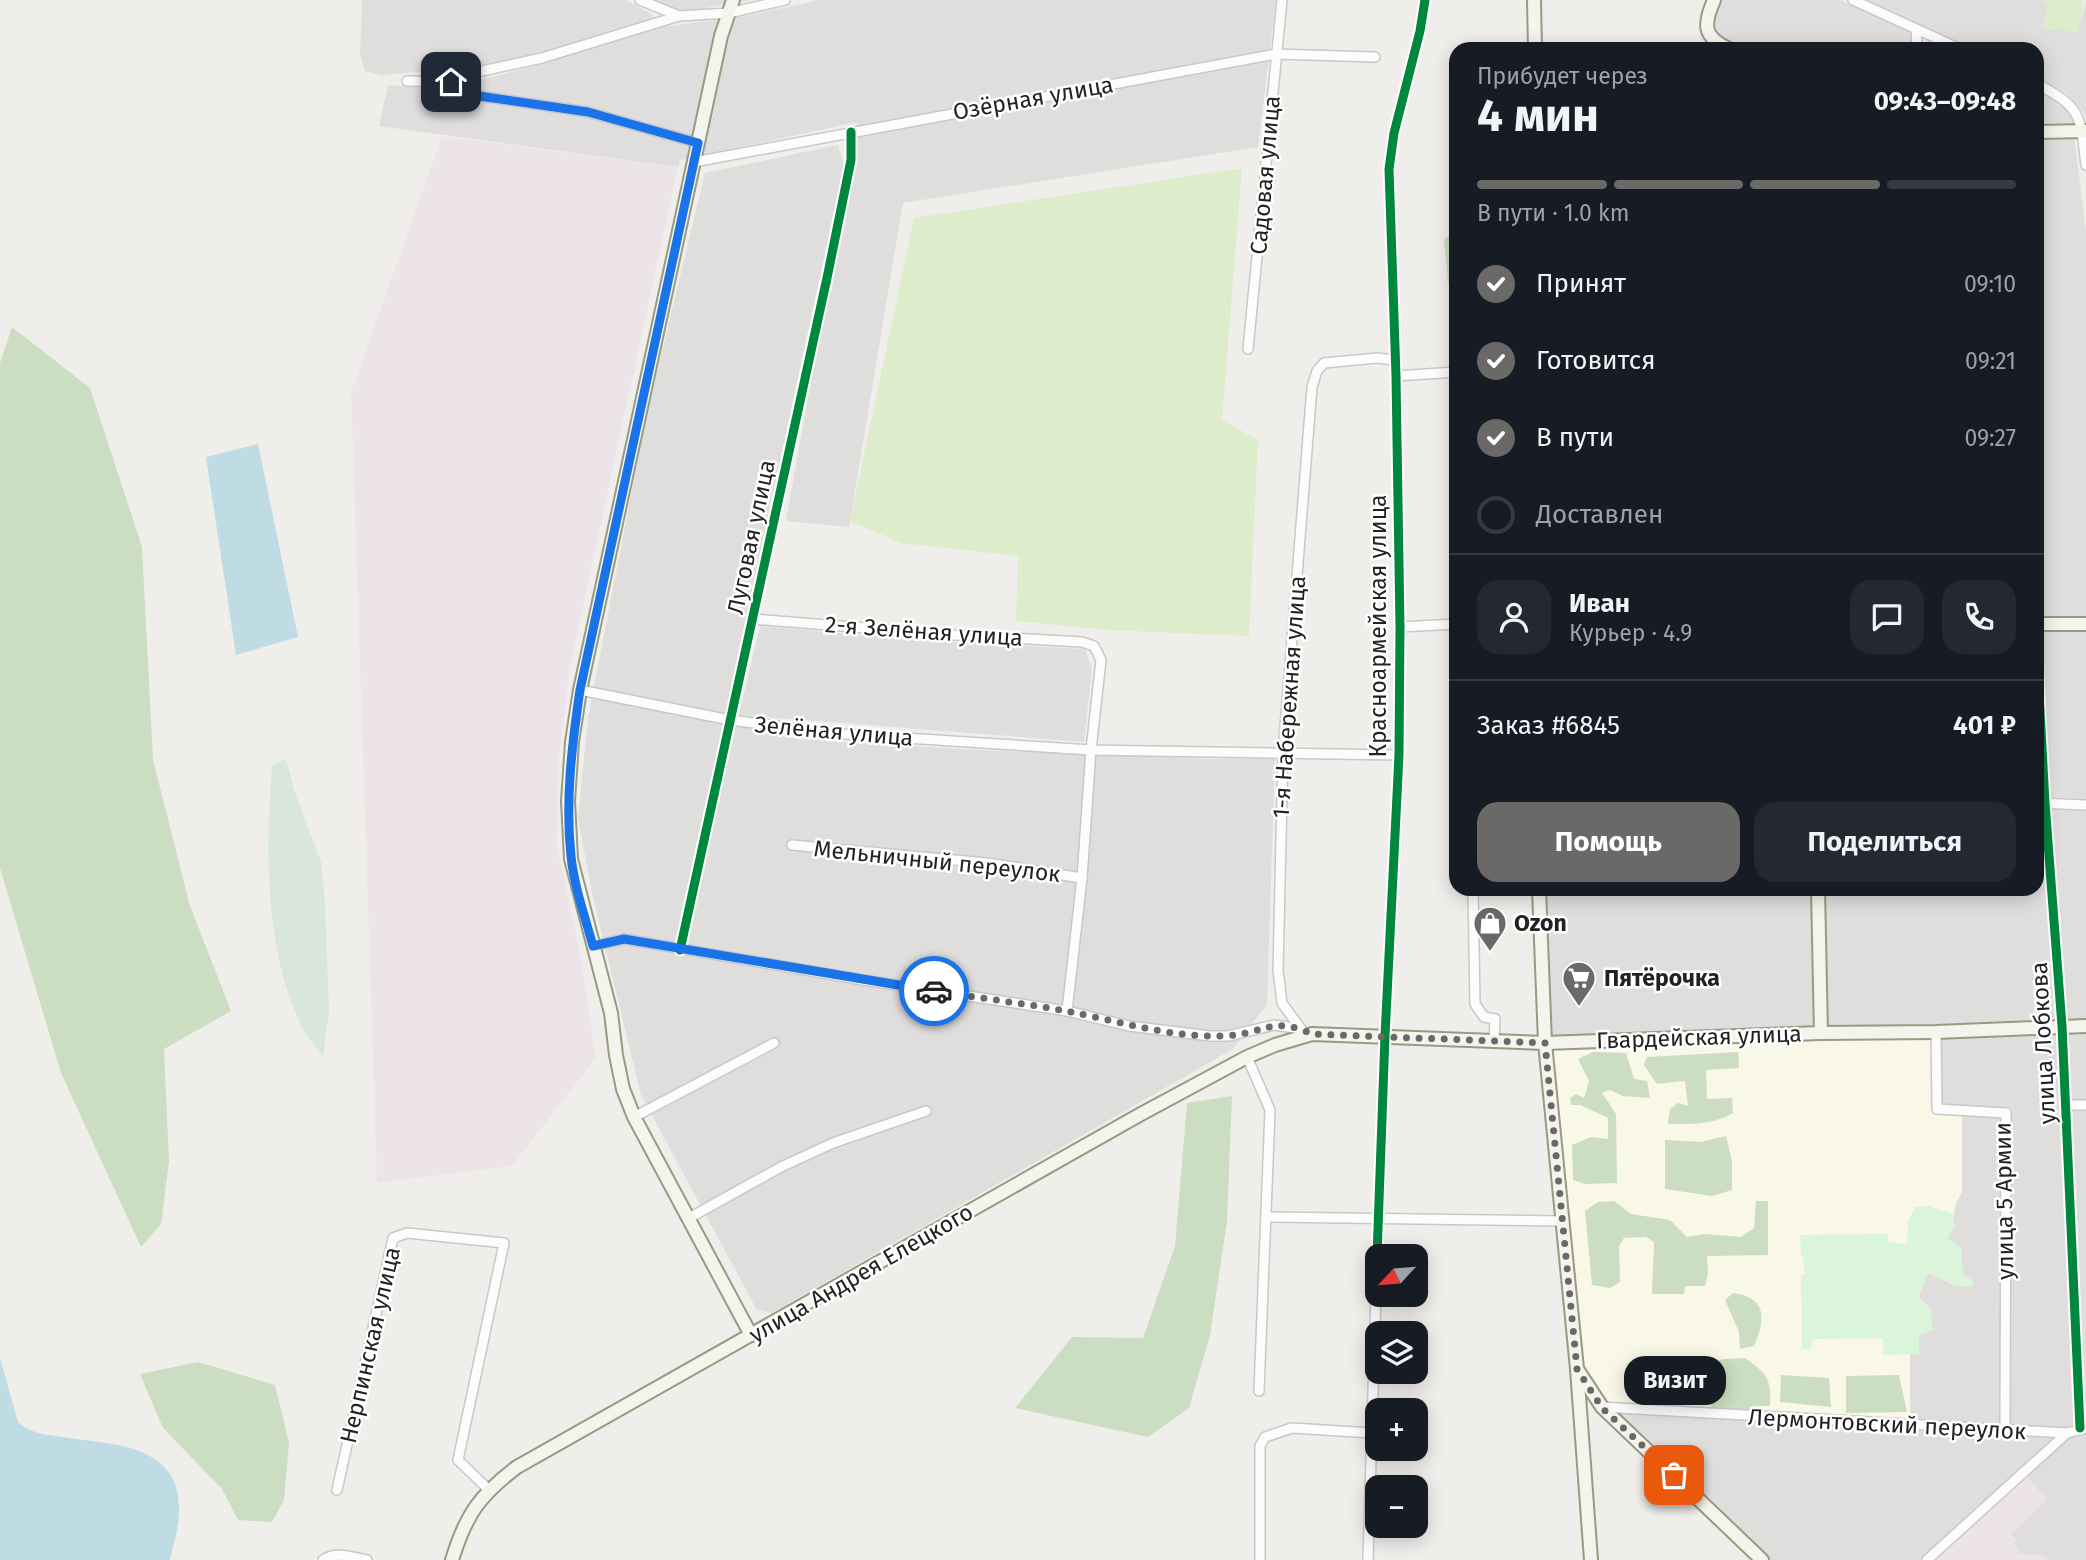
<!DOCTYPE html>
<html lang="ru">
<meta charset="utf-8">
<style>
:root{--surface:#171b24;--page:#242831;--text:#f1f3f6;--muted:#9ea1a6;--line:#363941;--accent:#6a6968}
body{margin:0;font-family:"Fira Sans",sans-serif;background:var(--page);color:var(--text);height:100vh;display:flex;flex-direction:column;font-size:26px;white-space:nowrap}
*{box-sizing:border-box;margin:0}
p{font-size:23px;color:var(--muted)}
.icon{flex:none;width:38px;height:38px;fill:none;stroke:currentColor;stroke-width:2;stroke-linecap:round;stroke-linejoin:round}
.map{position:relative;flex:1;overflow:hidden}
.sheet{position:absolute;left:1449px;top:42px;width:595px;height:854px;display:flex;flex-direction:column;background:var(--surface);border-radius:21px;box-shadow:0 4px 18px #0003}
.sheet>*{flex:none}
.needle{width:46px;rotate:244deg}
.controls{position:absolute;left:1365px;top:1244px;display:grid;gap:14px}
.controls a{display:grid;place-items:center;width:63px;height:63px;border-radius:14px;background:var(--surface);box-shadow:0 4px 18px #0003;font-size:35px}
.pin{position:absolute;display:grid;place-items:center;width:60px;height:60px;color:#fff;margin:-30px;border-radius:14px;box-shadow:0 4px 10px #0006}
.courier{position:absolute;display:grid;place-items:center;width:70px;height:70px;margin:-35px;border:5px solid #1a73e8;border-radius:50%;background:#fff;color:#222;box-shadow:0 2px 9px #0007}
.bubble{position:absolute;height:49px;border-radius:21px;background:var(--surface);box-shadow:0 4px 18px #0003;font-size:23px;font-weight:700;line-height:49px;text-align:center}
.head em{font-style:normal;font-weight:700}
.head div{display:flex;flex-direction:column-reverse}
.head{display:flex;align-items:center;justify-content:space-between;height:119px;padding:0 28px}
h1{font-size:46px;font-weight:700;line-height:52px}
.bar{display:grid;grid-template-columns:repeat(4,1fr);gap:10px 7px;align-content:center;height:84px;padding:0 28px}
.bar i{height:9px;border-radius:5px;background:var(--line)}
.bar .on{background:var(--accent)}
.bar p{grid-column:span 4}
.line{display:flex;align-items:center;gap:18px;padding:0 28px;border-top:2px solid var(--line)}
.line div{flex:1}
.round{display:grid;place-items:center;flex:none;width:74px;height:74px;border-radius:21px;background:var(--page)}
ol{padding:0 28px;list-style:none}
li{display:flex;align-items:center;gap:21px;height:77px}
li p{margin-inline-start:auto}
li .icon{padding:7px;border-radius:50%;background:var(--accent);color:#fff;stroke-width:4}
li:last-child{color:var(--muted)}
li i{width:38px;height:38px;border:4px solid var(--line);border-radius:50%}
.action{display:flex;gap:14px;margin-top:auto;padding:14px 28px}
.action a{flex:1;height:80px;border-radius:21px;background:var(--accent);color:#fff;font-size:28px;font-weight:700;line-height:80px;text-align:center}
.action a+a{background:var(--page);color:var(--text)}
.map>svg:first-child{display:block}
</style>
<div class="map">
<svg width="2086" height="1560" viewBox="0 0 2086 1560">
<rect width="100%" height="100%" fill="#f0eeeb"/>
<!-- residential -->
<g fill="#dfdedc">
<path d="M 362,0 L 626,0 L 652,14 L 651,19 L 619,31 L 526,57 L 481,66 L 383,75 L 365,71 L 360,53 Z"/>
<path d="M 652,0 L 751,0 L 683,12 Z"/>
<path d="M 820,0 L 1276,0 L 1258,147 L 903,203 L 849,527 L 786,521 L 857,122 L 680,160 L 678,167 L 379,126 L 388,85 L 436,89 L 465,84 L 538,65 L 647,29 L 740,17 Z"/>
<path d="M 1720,0 L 1840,0 L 1911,33 L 1911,49 L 1747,49 L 1722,37 L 1715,26 L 1714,13 Z"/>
<path d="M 1864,0 L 2040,0 L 2048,3 L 2058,28 L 2077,33 L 2086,0 L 2086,118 L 2083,111 L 2066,93 L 2037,78 L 2037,49 L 1973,49 Z"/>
<path d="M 2037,90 L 2059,102 L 2073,116 L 2075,126 L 2037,127 Z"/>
<path d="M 2074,137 L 2086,231 L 2086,617 L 2039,618 L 2037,593 L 2037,138 Z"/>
<path d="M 838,145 L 844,165 L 724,719 L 796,739 L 979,750 L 1210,759 L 1275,759 L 1267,1004 L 1233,1049 L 772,1313 L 757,1310 L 641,1095 L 592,893 L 578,818 L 588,718 L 646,418 L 705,173 Z"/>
<path d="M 760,626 L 931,641 L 1085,649 L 1092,668 L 1084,742 L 739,715 Z"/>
<path d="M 2041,630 L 2086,630 L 2086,799 L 2050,797 Z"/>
<path d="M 2051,809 L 2086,811 L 2086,1021 L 2067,1021 Z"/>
<path d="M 2037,810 L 2040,810 L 2057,1021 L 1936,1027 L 1827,1027 L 1824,889 L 2037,889 Z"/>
<path d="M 1544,889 L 1811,889 L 1815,1027 L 1550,1037 Z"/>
<path d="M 2086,1026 L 2086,1560 L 2048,1560 L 2042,1556 L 2015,1554 L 1927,1560 L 1762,1560 L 1603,1407 L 1910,1425 L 1910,1354 L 1919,1353 L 1918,1297 L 1929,1273 L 1955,1286 L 1973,1286 L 1963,1275 L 1961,1248 L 1947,1238 L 1954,1228 L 1953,1217 L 1956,1203 L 1962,1192 L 1937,1109 L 1936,1032 Z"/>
</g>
<!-- industrial -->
<g fill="#ede4e9">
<path d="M 442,136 L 678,167 L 570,667 L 558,765 L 557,846 L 580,952 L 596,1058 L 512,1166 L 377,1183 L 351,392 Z"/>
<path d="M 2023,1472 L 2047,1499 L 2011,1534 L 2016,1540 L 2013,1543 L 2019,1550 L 2016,1554 L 2042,1556 L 2048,1560 L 1927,1560 Z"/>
</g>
<!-- education -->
<path fill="#f8f7e8" d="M 1936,1032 L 1937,1108 L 1962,1110 L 1962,1192 L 1956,1203 L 1953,1217 L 1908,1221 L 1908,1244 L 1888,1243 L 1887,1234 L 1800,1236 L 1805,1274 L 1801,1275 L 1803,1348 L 1811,1339 L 1883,1338 L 1884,1355 L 1910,1354 L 1910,1425 L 1602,1407 L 1577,1369 L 1545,1043 Z"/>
<!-- grass -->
<g fill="#ddeccb">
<path d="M 2040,0 L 2084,0 L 2077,33 L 2058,28 L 2048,31 L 2043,27 L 2048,4 Z"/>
<path d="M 1242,168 L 1222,420 L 1258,440 L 1249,636 L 1108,630 L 1016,621 L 1018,556 L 901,543 L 850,521 L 914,218 Z"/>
</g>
<!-- forest -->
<g fill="#cbdec1">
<path d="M 1456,229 L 1456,282 L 1448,282 L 1444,240 Z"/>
<path d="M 12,327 L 90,388 L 142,547 L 153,760 L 190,906 L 231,1011 L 164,1049 L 169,1161 L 161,1224 L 141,1247 L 61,1073 L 0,868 L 0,363 Z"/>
<path d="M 1593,1052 L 1626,1053 L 1634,1079 L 1647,1081 L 1650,1098 L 1623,1096 L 1610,1090 L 1602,1093 L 1616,1114 L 1617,1183 L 1585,1184 L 1573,1180 L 1572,1145 L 1591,1137 L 1608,1139 L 1608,1118 L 1580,1105 L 1571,1105 L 1570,1098 L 1576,1094 L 1584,1098 L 1589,1081 L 1578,1059 Z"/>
<path d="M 1738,1052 L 1739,1068 L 1706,1070 L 1707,1099 L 1732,1098 L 1733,1113 C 1713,1125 1691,1124 1668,1124 L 1670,1109 L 1678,1103 L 1688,1106 L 1685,1081 L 1657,1084 L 1644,1065 L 1647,1057 Z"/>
<path d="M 1232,1096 L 1227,1221 L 1210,1335 L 1189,1408 L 1148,1437 L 1015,1408 L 1072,1337 L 1143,1338 L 1175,1246 L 1187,1103 Z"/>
<path d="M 1726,1136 L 1732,1162 L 1732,1190 L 1712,1196 L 1665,1189 L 1665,1140 L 1701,1142 Z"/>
<path d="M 1614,1201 L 1631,1214 L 1670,1220 L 1687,1237 L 1704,1234 L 1741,1237 L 1754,1228 L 1756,1201 L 1768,1201 L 1768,1255 L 1707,1256 L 1708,1273 L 1705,1286 L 1685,1286 L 1684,1294 L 1652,1294 L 1654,1242 L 1646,1237 L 1624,1238 L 1619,1246 L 1620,1282 L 1610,1288 L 1592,1285 L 1585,1211 L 1598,1202 Z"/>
<path d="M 1733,1293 C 1767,1297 1766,1320 1754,1346 L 1740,1349 L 1739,1332 L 1725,1300 Z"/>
<path d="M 1745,1358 C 1766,1373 1772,1378 1770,1406 L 1754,1406 L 1748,1416 L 1712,1414 L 1706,1364 L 1724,1359 Z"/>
<path d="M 198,1362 L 275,1385 L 289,1443 L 284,1500 L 272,1522 L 238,1520 L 222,1489 L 163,1428 L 140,1374 Z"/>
<path d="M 1781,1375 L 1829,1378 L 1831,1407 L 1780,1402 Z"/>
<path d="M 1899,1375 L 1907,1412 L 1846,1413 L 1846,1376 Z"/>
</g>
<!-- wetland -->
<path fill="#d9e6de" d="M 286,759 L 295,793 L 321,862 L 325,903 L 329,1011 L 323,1056 C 316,1047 306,1036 301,1026 C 264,945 266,851 272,765 Z"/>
<!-- park -->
<path fill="#daf5da" d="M 1928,1206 L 1953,1214 L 1954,1228 L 1947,1238 L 1961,1248 L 1963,1275 L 1972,1280 L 1973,1287 L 1955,1286 L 1929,1273 L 1918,1296 L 1930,1308 L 1933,1330 L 1919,1335 L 1919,1354 L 1883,1355 L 1883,1338 L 1812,1339 L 1811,1349 L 1802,1349 L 1801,1274 L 1805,1274 L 1804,1256 L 1801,1255 L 1800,1235 L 1887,1234 L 1889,1243 L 1907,1244 L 1908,1221 L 1915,1207 Z"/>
<!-- water -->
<g fill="#bfdbe3">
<path d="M 258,444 L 298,637 L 236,655 L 206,457 Z"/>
<path d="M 0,1358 L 18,1422 C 32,1435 50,1435 69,1438 C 119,1445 181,1446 179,1512 C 179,1528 173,1545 170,1560 L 0,1560 Z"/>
</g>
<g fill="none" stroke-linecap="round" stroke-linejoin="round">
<defs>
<g id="street">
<path d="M 640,0 L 679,16"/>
<path d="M 1853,0 L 1960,49"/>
<path d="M 1916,29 L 1917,49"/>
<path d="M 407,81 L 451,82 L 473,73 L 542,58 L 679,16 L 729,13 L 785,0"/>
<path d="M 451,82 L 479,96 L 588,112 L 698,143"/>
<path d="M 2037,84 C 2083,108 2080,116 2086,165"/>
<path d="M 694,162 L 1276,54 L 1375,57"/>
<path d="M 1248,349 L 1282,0"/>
<path d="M 1396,376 L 1456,372"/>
<path d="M 753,619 L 955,635 L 1082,642 L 1094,646 L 1101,660 L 1091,750 L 1082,878 L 1067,1011"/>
<path d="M 1400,627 L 1456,624"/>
<path d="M 2037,657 L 2045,803 L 2062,1026 L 2080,1428"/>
<path d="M 580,690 L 730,720 L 844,734 L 1091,750 L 1399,755"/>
<path d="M 2037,803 L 2086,805"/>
<path d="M 792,845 L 987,863 L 1082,878"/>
<path d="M 1473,889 L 1475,1004 L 1484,1017 L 1495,1019 L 1494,1041"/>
<path d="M 593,946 L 624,939 L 863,980 L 1067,1011 L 1129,1026 L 1210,1036 L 1228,1036 L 1274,1025 L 1301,1029"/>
<path d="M 680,950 L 827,278 L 851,160 L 851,132"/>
<path d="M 1301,1029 L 1282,1003 L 1278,970 L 1283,752 L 1312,387 L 1317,371 L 1324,363 L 1377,358 L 1395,360"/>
<path d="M 1936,1032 L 1937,1109 L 2006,1113 L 2005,1430"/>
<path d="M 1247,1057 L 1270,1110 L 1259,1391"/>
<path d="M 2066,1105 L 2086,1105"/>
<path d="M 634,1117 L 774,1043"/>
<path d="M 1266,1217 L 1562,1221"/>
<path d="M 689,1218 L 781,1167 L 833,1143 L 926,1111"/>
<path d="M 1377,1256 L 1385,1036 L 1399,755 L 1400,627 L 1396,376 L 1389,169 L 1394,133 L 1420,31 L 1425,0"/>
<path d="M 1602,1407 L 2067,1433 L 2086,1428"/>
<path d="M 337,1490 L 393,1238 L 407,1233 L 504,1243 L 458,1460 L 488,1489"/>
<path d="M 323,1560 C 335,1551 352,1557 367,1560"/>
<path d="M 1260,1560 L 1260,1446 L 1265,1437 L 1292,1428 L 1372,1433"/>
<path d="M 1368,1560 L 1377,1260"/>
<path d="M 1927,1560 L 2067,1433"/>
</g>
<g id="secondary">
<path d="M 733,0 L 721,36 L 580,690 L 572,742 L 568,801 L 571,859 L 611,1013 L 616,1055 L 623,1089 L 634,1117 L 751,1335"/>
<path d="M 1534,0 L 1535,49"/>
<path d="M 1714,0 C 1703,25 1703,37 1729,49"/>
<path d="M 2037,132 L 2086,131"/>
<path d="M 2037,624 L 2086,624"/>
<path d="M 1539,889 L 1545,1043 L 1577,1369 L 1591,1560"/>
<path d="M 1818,889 L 1821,1033"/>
<path d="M 1577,1369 L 1602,1407 L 1762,1560"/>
<path d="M 452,1560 C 466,1514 480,1495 517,1467 L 1141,1114 L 1247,1057 L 1275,1045 L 1312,1034 L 1545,1043 L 1821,1033 L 1936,1032 L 2086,1026"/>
</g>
</defs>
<!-- street casing -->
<use href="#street" stroke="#c9c8c7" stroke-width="12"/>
<!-- secondary casing -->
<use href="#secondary" stroke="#999a82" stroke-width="16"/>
<!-- street -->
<use href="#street" stroke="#fdfcfc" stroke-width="9"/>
<!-- secondary -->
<use href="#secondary" stroke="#f4f4ed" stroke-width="12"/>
<defs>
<g id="cycleway">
<path d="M 2037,657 L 2045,803 L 2062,1026 L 2080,1428"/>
<path d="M 680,950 L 827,278 L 851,160 L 851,132"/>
<path d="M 1377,1256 L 1385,1036 L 1399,755 L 1400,627 L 1396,376 L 1389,169 L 1394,133 L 1420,31 L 1425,0"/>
</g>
</defs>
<!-- cycleway casing -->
<use href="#cycleway" stroke="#fff" stroke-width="13"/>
<!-- cycleway -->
<use href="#cycleway" stroke="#00873e" stroke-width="9"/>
</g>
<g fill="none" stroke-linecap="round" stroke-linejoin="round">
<!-- done -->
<path stroke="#6a6968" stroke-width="7" stroke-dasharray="0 12.6" d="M 934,991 C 978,998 1022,1003 1066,1011 C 1117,1021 1172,1038 1224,1036 C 1260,1035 1273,1015 1312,1034 L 1545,1043 L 1577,1369 L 1602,1408 L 1674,1475"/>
<!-- route -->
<path stroke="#1a73e8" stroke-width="9" d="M 451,82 L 479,96 L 588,112 L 698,143 L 580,690 C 572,745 565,800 571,856 C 574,886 585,917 593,946 L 624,939 L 934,991"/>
</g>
<!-- icons -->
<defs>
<symbol id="shop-pin" viewBox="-11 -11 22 30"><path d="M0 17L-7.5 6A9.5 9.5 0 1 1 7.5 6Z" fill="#6a6968" stroke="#fff"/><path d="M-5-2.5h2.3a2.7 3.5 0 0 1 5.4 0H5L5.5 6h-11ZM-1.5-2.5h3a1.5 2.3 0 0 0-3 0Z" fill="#fff"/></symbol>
<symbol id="supermarket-pin" viewBox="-11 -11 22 30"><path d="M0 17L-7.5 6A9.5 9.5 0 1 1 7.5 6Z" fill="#6a6968" stroke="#fff"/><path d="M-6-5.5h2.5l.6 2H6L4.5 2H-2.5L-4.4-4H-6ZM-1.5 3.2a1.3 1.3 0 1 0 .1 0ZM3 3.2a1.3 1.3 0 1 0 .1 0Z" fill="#fff"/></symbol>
</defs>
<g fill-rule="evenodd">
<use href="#shop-pin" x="1471" y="904" width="38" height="52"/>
<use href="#supermarket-pin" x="1560" y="959" width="38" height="52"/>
</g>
<g text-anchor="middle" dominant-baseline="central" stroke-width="5" stroke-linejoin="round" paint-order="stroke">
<!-- street labels -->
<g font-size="23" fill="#222" stroke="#fff">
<text transform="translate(1033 98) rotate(-10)">Озёрная улица</text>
<text transform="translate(1265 175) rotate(-85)">Садовая улица</text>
<text transform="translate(751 537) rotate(-78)">Луговая улица</text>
<text transform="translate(1378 626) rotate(-90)">Красноармейская улица</text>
<text transform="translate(924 631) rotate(4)">2-я Зелёная улица</text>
<text transform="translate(1289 697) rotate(-86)">1-я Набережная улица</text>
<text transform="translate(834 731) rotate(5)">Зелёная улица</text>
<text transform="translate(937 861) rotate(6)">Мельничный переулок</text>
<text transform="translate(1699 1037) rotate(-2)">Гвардейская улица</text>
<text transform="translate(2043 1043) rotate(-93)">улица Лобкова</text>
<text transform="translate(2004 1201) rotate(-91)">улица 5 Армии</text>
<text transform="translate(861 1273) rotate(-30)">улица Андрея Елецкого</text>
<text transform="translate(370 1345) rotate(-77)">Нерпинская улица</text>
<text transform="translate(1887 1424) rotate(3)">Лермонтовский переулок</text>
</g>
<!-- poi labels -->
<g font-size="23" font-weight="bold" fill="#222" stroke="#fff" text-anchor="start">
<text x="1514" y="923">Ozon</text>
<text x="1604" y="978">Пятёрочка</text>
</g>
</g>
</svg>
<div class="controls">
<a><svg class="needle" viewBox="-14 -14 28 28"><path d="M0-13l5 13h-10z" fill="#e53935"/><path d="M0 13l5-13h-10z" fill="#9ea1a6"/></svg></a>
<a><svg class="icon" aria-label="layers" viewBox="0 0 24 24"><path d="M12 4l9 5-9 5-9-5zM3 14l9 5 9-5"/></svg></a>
<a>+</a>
<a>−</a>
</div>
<div class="pin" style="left:1674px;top:1475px;background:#ea580c"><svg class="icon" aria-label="bag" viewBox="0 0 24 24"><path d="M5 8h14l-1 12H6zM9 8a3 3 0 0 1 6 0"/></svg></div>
<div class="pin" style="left:451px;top:82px;background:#1f2937"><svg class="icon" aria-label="home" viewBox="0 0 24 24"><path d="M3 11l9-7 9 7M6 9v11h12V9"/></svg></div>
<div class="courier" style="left:934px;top:991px"><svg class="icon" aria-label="car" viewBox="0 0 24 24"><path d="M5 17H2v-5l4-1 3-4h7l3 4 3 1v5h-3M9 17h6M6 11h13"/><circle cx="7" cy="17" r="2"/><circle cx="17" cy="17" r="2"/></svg></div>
<div class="bubble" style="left:1624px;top:1356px;width:102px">Визит</div>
<section class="sheet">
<div class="head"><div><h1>4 мин</h1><p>Прибудет через</p></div><em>09:43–09:48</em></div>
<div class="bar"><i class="on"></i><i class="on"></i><i class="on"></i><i></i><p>В пути · 1.0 km</p></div>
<ol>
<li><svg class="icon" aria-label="check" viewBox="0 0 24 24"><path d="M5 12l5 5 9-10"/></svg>Принят<p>09:10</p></li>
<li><svg class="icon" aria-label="check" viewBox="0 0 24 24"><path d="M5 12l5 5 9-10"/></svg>Готовится<p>09:21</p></li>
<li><svg class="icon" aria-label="check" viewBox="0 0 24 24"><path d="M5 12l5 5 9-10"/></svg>В пути<p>09:27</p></li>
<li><i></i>Доставлен</li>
</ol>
<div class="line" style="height:126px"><a class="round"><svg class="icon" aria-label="person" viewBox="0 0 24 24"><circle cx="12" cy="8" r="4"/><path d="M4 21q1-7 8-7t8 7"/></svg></a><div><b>Иван</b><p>Курьер · 4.9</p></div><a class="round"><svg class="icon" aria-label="chat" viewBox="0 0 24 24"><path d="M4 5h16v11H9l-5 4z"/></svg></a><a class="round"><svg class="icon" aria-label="phone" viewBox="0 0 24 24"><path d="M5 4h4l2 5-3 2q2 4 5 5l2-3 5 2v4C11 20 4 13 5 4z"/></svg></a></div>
<div class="line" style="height:91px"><div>Заказ #6845</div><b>401 ₽</b></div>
<div class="action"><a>Помощь</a><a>Поделиться</a></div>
</section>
</div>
